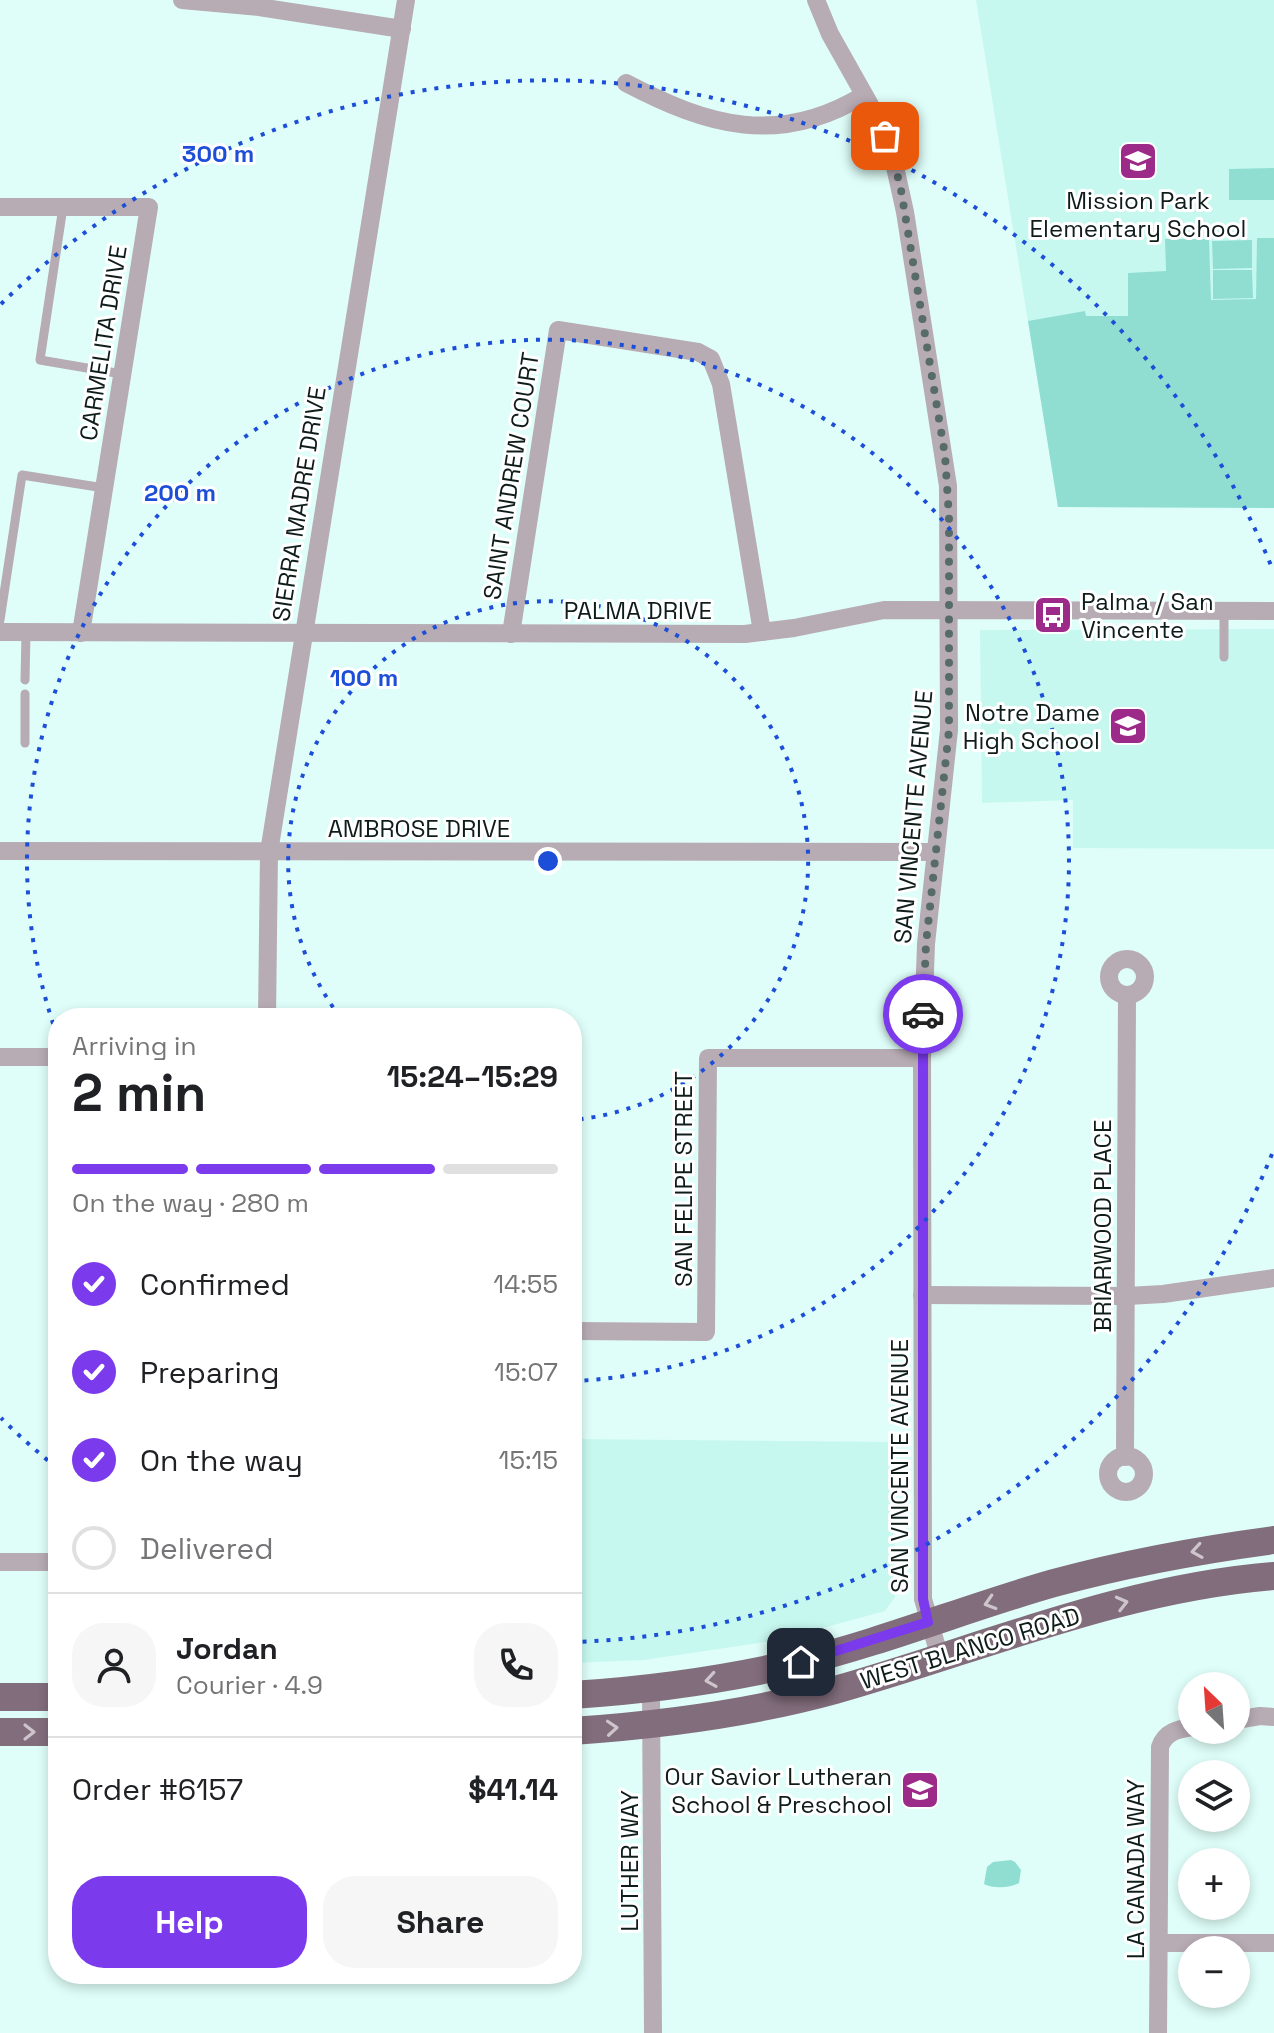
<!DOCTYPE html>
<meta charset="utf-8">
<style>
:root{--surface:#fff;--page:#f6f6f6;--text:#202124;--muted:#757577;--line:#e0e0e0;--accent:#7c3aed}
body{margin:0;font-family:"Space Grotesk",sans-serif;background:var(--page);color:var(--text);height:100vh;display:flex;flex-direction:column;font-size:30px;white-space:nowrap}
*{box-sizing:border-box;margin:0}
p{font-size:26px;color:var(--muted)}
.icon{flex:none;width:44px;height:44px;fill:none;stroke:currentColor;stroke-width:2;stroke-linecap:round;stroke-linejoin:round}
.map{position:relative;flex:1;overflow:hidden}
.panel{position:absolute;left:48px;top:1008px;width:534px;height:976px;display:flex;flex-direction:column;background:var(--surface);border-radius:32px;box-shadow:0 4px 12px #0003}
.panel>*{flex:none}
.needle{width:52px;rotate:335deg}
.tools{position:absolute;left:1178px;top:1672px;display:grid;gap:16px}
.tools a{display:grid;place-items:center;width:72px;height:72px;border-radius:50%;background:var(--surface);box-shadow:0 4px 12px #0003;font-size:40px}
.pin{position:absolute;display:grid;place-items:center;width:68px;height:68px;color:#fff;margin:-34px;border-radius:16px;box-shadow:0 4px 12px #0006}
.courier{position:absolute;display:grid;place-items:center;width:80px;height:80px;margin:-40px;border:6px solid #7c3aed;border-radius:50%;background:#fff;color:#222;box-shadow:0 2px 10px #0007}
.overview em{font-style:normal;font-weight:600}
.overview div{display:flex;flex-direction:column-reverse}
.overview{display:flex;align-items:center;justify-content:space-between;height:136px;padding:0 24px}
h1{font-size:52px;font-weight:600;line-height:60px}
.bar{display:grid;grid-template-columns:repeat(4,1fr);gap:12px 8px;align-content:center;height:96px;padding:0 24px}
.bar i{height:10px;border-radius:6px;background:var(--line)}
.bar .on{background:var(--accent)}
.bar p{grid-column:span 4}
.line{display:flex;align-items:center;gap:20px;padding:0 24px;border-top:2px solid var(--line)}
.line div{flex:1}
.round{display:grid;place-items:center;flex:none;width:84px;height:84px;border-radius:32px;background:var(--page)}
ol{padding:0 24px;list-style:none}
li{display:flex;align-items:center;gap:24px;height:88px}
li p{margin-inline-start:auto}
li .icon{padding:8px;border-radius:50%;background:var(--accent);color:#fff;stroke-width:4}
li:last-child{color:var(--muted)}
li i{width:44px;height:44px;border:4px solid var(--line);border-radius:50%}
.primary-button{display:flex;gap:16px;margin-top:auto;padding:16px 24px}
.primary-button a{flex:1;height:92px;border-radius:32px;background:var(--accent);color:#fff;font-size:32px;font-weight:600;line-height:92px;text-align:center}
.primary-button a+a{background:var(--page);color:var(--text)}
.map>svg:first-child{display:block}
</style>
<div class="map">
<svg width="1274" height="2033" viewBox="0 0 1274 2033">
<rect width="100%" height="100%" fill="#dffef9"/>
<!-- built -->
<g fill="#c7f8f0">
<path d="M 976,0 L 1274,0 L 1274,508 L 1058,507 Z"/>
<path d="M 1274,629 L 1274,849 L 1073,848 L 1073,800 L 982,803 L 980,630 Z"/>
<path d="M 572,1439 L 894,1442 L 895,1597 L 885,1611 L 779,1640 L 644,1660 L 572,1663 Z"/>
</g>
<!-- green -->
<g fill="#90ded2">
<path d="M 1274,168 L 1274,200 L 1229,200 L 1229,169 Z"/>
<path d="M 1257,238 L 1274,238 L 1274,508 L 1058,507 L 1028,321 L 1085,311 L 1086,316 L 1128,316 L 1128,273 L 1166,271 L 1165,239 L 1209,239 L 1211,300 L 1256,299 Z"/>
<path d="M 1252,240 L 1252,268 L 1213,269 L 1212,241 Z"/>
<path d="M 1213,270 L 1252,270 L 1253,298 L 1213,299 Z"/>
<path d="M 1011,1860 L 1015,1862 L 1021,1870 L 1019,1883 C 1011,1888 993,1889 984,1884 L 987,1867 L 993,1862 Z"/>
</g>
<g fill="none" stroke-linecap="round" stroke-linejoin="round">
<!-- lane -->
<g stroke="#b7abb4" stroke-width="9">
<path d="M 63,207 L 40,360 L 122,374"/>
<path d="M 0,620 L 22,475 L 104,488"/>
<path d="M 1224,657 L 1224,611"/>
<path d="M 25,680 L 26,633"/>
<path d="M 25,694 L 25,743"/>
</g>
<!-- street -->
<g stroke="#b7abb4" stroke-width="18">
<path d="M 182,0 L 259,7 L 402,29"/>
<path d="M 816,0 L 830,34 L 870,105 L 893,158 L 905,212 L 948,486 L 949,730 L 926,944 L 922,1058 L 923,1599 L 940,1658"/>
<path d="M 626,83 C 708,126 779,147 864,95"/>
<path d="M 0,207 L 149,207 L 81,633"/>
<path d="M 0,632 L 745,634 L 794,628 L 884,610 L 1274,611"/>
<path d="M 511,634 L 558,330 L 698,352 L 711,359 L 721,384 L 762,632"/>
<path d="M 0,851 L 934,852"/>
<circle cx="1127" cy="977" r="18"/>
<path d="M 267,1018 L 269,852 L 406,0"/>
<path d="M 0,1057 L 58,1057"/>
<path d="M 922,1295 L 1127,1296 L 1163,1294 L 1274,1278"/>
<path d="M 572,1331 L 706,1332 L 708,1058 L 922,1058"/>
<circle cx="1126" cy="1474" r="18"/>
<path d="M 1125,1457 L 1127,995"/>
<path d="M 0,1562 L 58,1562"/>
<path d="M 651,1689 L 653,2033"/>
<path d="M 1236,1720 L 1260,1716 L 1274,1717"/>
<path d="M 1159,1943 L 1274,1943"/>
<path d="M 1158,2033 L 1160,1747 C 1165,1732 1178,1729 1192,1727"/>
</g>
<!-- primary -->
<g stroke="#826d7c" stroke-width="28">
<path d="M 572,1695 C 649,1690 724,1680 800,1662 C 886,1641 969,1607 1054,1583 C 1127,1563 1199,1550 1274,1540"/>
<path d="M 0,1697 L 58,1697"/>
<path d="M 572,1731 C 661,1725 748,1714 835,1690 C 980,1649 1122,1588 1274,1576"/>
<path d="M 0,1732 L 58,1732"/>
</g>
</g>
<!-- one-way arrows -->
<defs><path id="oneway-chevron" d="M-2-3.5L2.5 0L-2 3.5" fill="none" stroke-width="1.6" stroke-linecap="round" stroke-linejoin="round" transform="scale(2)"/></defs>
<g stroke="#cdc5cb">
<use href="#oneway-chevron" transform="translate(1197 1551) rotate(171)"/>
<use href="#oneway-chevron" transform="translate(990 1603) rotate(163)"/>
<use href="#oneway-chevron" transform="translate(1122 1603) rotate(-14)"/>
<use href="#oneway-chevron" transform="translate(711 1680) rotate(171)"/>
<use href="#oneway-chevron" transform="translate(612 1728) rotate(-4)"/>
<use href="#oneway-chevron" transform="translate(29 1732)"/>
</g>
<g fill="none" stroke-linecap="round" stroke-linejoin="round">
<!-- done -->
<path stroke="#576b68" stroke-width="8" stroke-dasharray="0 14.4" d="M 885,136 L 900,184 L 945,455 L 949,517 L 949,730 L 926,944 L 923,1014"/>
<!-- route -->
<path stroke="#7c3aed" stroke-width="10" d="M 801,1662 L 928,1622 L 923,1599 L 923,1014"/>
</g>
<!-- distance rings -->
<g fill="none" stroke="#1d4ed8" stroke-width="4" stroke-dasharray="4 8">
<path d="M340 1017A260 260 0 1 1 573 1120"/>
<path d="M57 1035A521 521 0 1 1 575 1381"/>
<path d="M1272 1154A781 781 0 0 1 575 1642M57 1468A781 781 0 0 1 1 1418M1 304A781 781 0 0 1 1272 568"/>
</g>
<!-- icons -->
<defs>
<symbol id="school-square" viewBox="-11 -11 22 22"><rect x="-9" y="-9" width="18" height="18" rx="4" fill="#9b2a88" stroke="#fff"/><path d="M0-5L7-2L0 1L-7-2ZM-4 1L0 2.5L4 1V4Q0 6-4 4Z" fill="#fff"/></symbol>
<symbol id="bus-square" viewBox="-11 -11 22 22"><rect x="-9" y="-9" width="18" height="18" rx="4" fill="#9b2a88" stroke="#fff"/><path d="M-5-6H5V4H4V6H2V4H-2V6H-4V4H-5ZM-3.5-4V0h7V-4ZM-3.5 1.2v1.5H-2V1.2ZM2 1.2v1.5H3.5V1.2Z" fill="#fff"/></symbol>
</defs>
<g fill-rule="evenodd">
<use href="#school-square" x="1116" y="139" width="44" height="44"/>
<use href="#bus-square" x="1031" y="593" width="44" height="44"/>
<use href="#school-square" x="1106" y="704" width="44" height="44"/>
<use href="#school-square" x="898" y="1768" width="44" height="44"/>
</g>
<g text-anchor="middle" dominant-baseline="central" stroke-width="6" stroke-linejoin="round" paint-order="stroke">
<!-- poi labels -->
<g font-size="24" fill="#0e1c1a" stroke="#fff" text-anchor="end">
<text x="1138" y="200" text-anchor="middle">Mission Park<tspan x="1138" dy="28">Elementary School</tspan></text>
<text x="1081" y="601" text-anchor="start">Palma / San<tspan x="1081" dy="28">Vincente</tspan></text>
<text x="1100" y="712">Notre Dame<tspan x="1100" dy="28">High School</tspan></text>
<text x="892" y="1776">Our Savior Lutheran<tspan x="892" dy="28">School &amp; Preschool</tspan></text>
</g>
<!-- street labels -->
<g font-size="24" fill="#0e1c1a" stroke="#fff">
<text transform="translate(103 343) rotate(-81)">CARMELITA DRIVE</text>
<text transform="translate(511 476) rotate(-81)">SAINT ANDREW COURT</text>
<text transform="translate(299 504) rotate(-81)">SIERRA MADRE DRIVE</text>
<text x="638" y="610">PALMA DRIVE</text>
<text transform="translate(913 817) rotate(-85)">SAN VINCENTE AVENUE</text>
<text x="419" y="828">AMBROSE DRIVE</text>
<text transform="translate(683 1179) rotate(-90)">SAN FELIPE STREET</text>
<text transform="translate(1102 1226) rotate(-90)">BRIARWOOD PLACE</text>
<text transform="translate(899 1466) rotate(-90)">SAN VINCENTE AVENUE</text>
<text transform="translate(970 1648) rotate(-17)">WEST BLANCO ROAD</text>
<text transform="translate(629 1861) rotate(-90)">LUTHER WAY</text>
<text transform="translate(1135 1869) rotate(-90)">LA CANADA WAY</text>
</g>
</g>
<circle cx="548" cy="861" r="12" fill="#1d4ed8" stroke="#fff" stroke-width="4"/>
<g font-size="24" text-anchor="middle" font-weight="bold" fill="#1d4ed8" stroke="#fff" stroke-width="6" stroke-linejoin="round" paint-order="stroke">
<text x="218" y="162">300 m</text>
<text x="180" y="501">200 m</text>
<text x="364" y="686">100 m</text>
</g>
</svg>
<div class="tools">
<a><svg class="needle" viewBox="-14 -14 28 28"><path d="M0-13l5 13h-10z" fill="#e53935"/><path d="M0 13l5-13h-10z" fill="#757577"/></svg></a>
<a><svg class="icon" aria-label="layers" viewBox="0 0 24 24"><path d="M12 4l9 5-9 5-9-5zM3 14l9 5 9-5"/></svg></a>
<a>+</a>
<a>−</a>
</div>
<div class="pin" style="left:885px;top:136px;background:#ea580c"><svg class="icon" aria-label="bag" viewBox="0 0 24 24"><path d="M5 8h14l-1 12H6zM9 8a3 3 0 0 1 6 0"/></svg></div>
<div class="pin" style="left:801px;top:1662px;background:#1f2937"><svg class="icon" aria-label="home" viewBox="0 0 24 24"><path d="M3 11l9-7 9 7M6 9v11h12V9"/></svg></div>
<div class="courier" style="left:923px;top:1014px"><svg class="icon" aria-label="car" viewBox="0 0 24 24"><path d="M5 17H2v-5l4-1 3-4h7l3 4 3 1v5h-3M9 17h6M6 11h13"/><circle cx="7" cy="17" r="2"/><circle cx="17" cy="17" r="2"/></svg></div>
<section class="panel">
<div class="overview"><div><h1>2 min</h1><p>Arriving in</p></div><em>15:24–15:29</em></div>
<div class="bar"><i class="on"></i><i class="on"></i><i class="on"></i><i></i><p>On the way · 280 m</p></div>
<ol>
<li><svg class="icon" aria-label="check" viewBox="0 0 24 24"><path d="M5 12l5 5 9-10"/></svg>Confirmed<p>14:55</p></li>
<li><svg class="icon" aria-label="check" viewBox="0 0 24 24"><path d="M5 12l5 5 9-10"/></svg>Preparing<p>15:07</p></li>
<li><svg class="icon" aria-label="check" viewBox="0 0 24 24"><path d="M5 12l5 5 9-10"/></svg>On the way<p>15:15</p></li>
<li><i></i>Delivered</li>
</ol>
<div class="line" style="height:144px"><a class="round"><svg class="icon" aria-label="person" viewBox="0 0 24 24"><circle cx="12" cy="8" r="4"/><path d="M4 21q1-7 8-7t8 7"/></svg></a><div><b>Jordan</b><p>Courier · 4.9</p></div><a class="round"><svg class="icon" aria-label="phone" viewBox="0 0 24 24"><path d="M5 4h4l2 5-3 2q2 4 5 5l2-3 5 2v4C11 20 4 13 5 4z"/></svg></a></div>
<div class="line" style="height:104px"><div>Order #6157</div><b>$41.14</b></div>
<div class="primary-button"><a>Help</a><a>Share</a></div>
</section>
</div>
